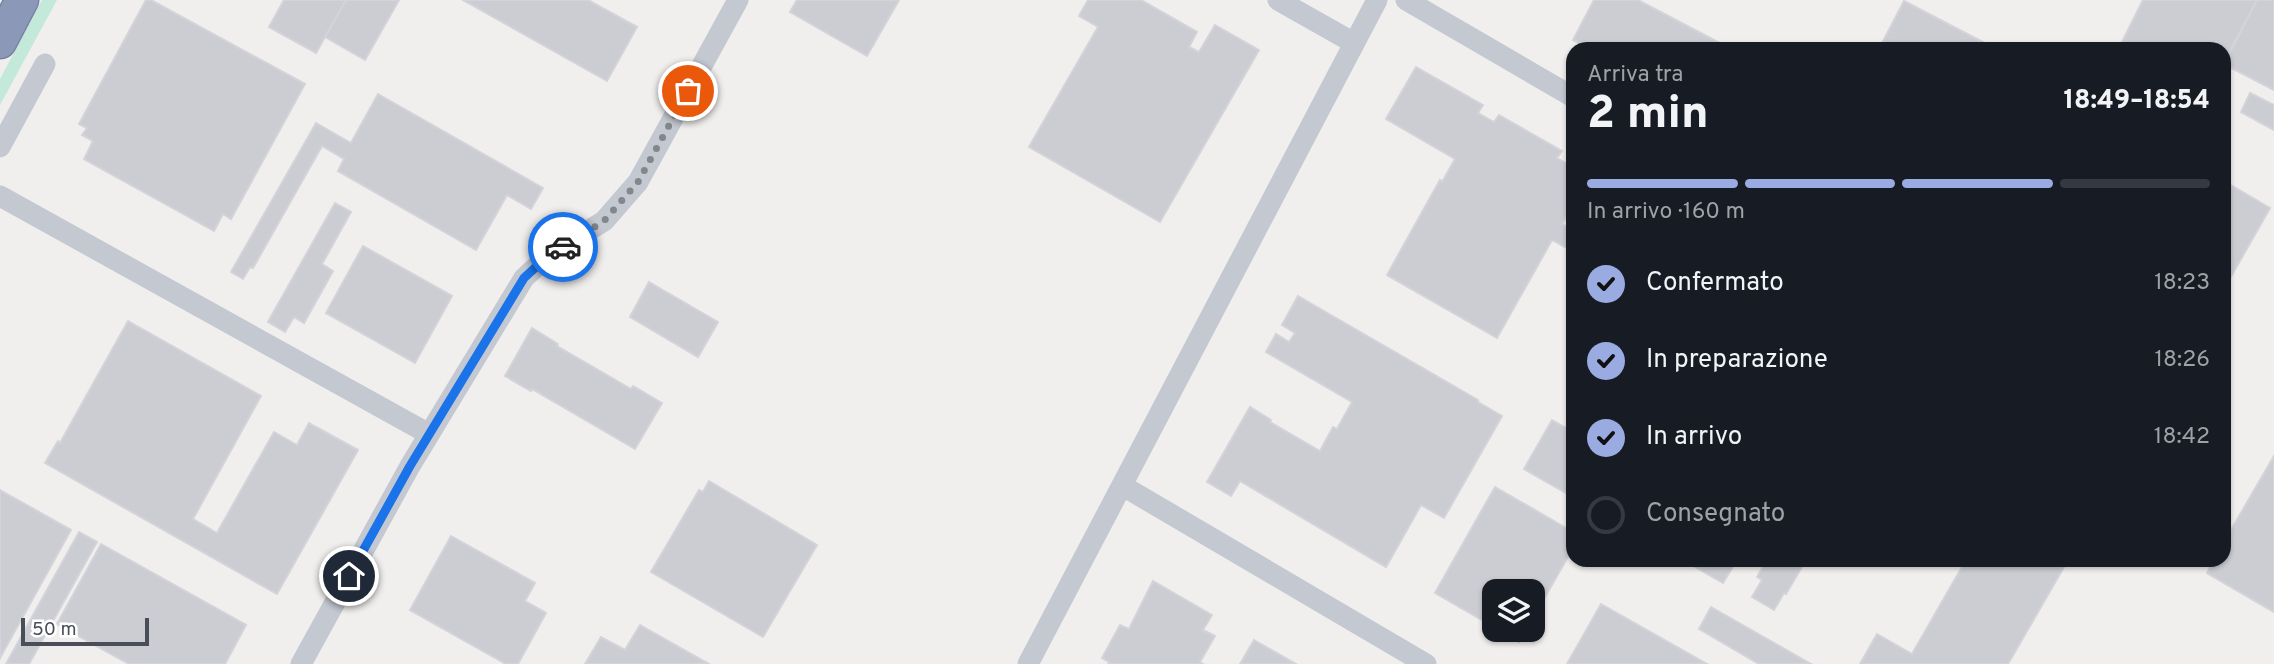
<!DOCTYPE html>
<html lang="it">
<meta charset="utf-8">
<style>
:root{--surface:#171b24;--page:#242831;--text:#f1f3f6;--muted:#9ea1a6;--line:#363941;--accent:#9aabe2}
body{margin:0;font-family:Overpass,sans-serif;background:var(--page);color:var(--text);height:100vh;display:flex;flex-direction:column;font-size:26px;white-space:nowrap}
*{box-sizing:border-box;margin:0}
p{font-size:23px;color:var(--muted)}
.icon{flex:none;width:38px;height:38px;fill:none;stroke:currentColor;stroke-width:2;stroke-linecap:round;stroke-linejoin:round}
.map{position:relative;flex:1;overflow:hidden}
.sheet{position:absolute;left:1566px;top:42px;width:665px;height:525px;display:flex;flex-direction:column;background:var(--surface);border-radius:21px;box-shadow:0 2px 5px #0004}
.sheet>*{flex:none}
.buttons{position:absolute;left:1482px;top:579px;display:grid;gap:14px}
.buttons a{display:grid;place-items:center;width:63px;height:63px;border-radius:14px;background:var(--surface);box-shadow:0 2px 5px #0004;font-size:35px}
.scale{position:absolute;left:21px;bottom:18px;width:128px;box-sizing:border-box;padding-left:7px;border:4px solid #494e59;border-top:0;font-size:19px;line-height:24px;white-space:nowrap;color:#494e59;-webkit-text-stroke:5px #fff;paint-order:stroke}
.pin{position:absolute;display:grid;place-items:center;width:60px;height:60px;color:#fff;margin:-30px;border:4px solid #fff;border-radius:50%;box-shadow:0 2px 7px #0007}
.courier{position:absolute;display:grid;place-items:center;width:70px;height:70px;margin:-35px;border:5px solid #1a73e8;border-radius:50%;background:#fff;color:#222;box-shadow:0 2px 9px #0007}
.summary em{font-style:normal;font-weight:800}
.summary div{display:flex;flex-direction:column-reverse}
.summary{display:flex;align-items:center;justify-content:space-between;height:119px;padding:0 21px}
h1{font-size:46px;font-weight:800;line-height:52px}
.bar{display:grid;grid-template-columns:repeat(4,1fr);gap:10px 7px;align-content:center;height:84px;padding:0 21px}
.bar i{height:9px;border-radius:5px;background:var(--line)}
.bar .active{background:var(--accent)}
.bar p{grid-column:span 4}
ol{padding:0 21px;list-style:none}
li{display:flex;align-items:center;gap:21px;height:77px}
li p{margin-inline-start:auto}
li .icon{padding:7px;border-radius:50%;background:var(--accent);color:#111;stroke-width:4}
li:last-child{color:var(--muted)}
li i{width:38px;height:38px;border:4px solid var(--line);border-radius:50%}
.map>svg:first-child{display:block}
</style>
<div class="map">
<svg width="2274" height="664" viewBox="0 0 2274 664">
<rect width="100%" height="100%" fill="#f0efee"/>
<!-- green -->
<path fill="#c2e9d9" d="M 42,0 L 57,0 L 0,105 L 0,79 Z"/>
<!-- building -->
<g fill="#cccdd2" stroke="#d3d3d9" stroke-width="2">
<path d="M 146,0 L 151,0 L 305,84 L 231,219 L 223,214 L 214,231 L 84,159 L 93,141 L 82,135 L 87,128 L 79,124 Z"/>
<path d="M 284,0 L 346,0 L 316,53 L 269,27 Z"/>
<path d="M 346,0 L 399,0 L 365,60 L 325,37 Z"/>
<path d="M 463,0 L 588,0 L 637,27 L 607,81 Z"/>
<path d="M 797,0 L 899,0 L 867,56 L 790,12 Z"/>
<path d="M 1088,0 L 1141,0 L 1197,32 L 1189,47 L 1199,52 L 1215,25 L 1259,50 L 1160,222 L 1029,147 L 1098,27 L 1079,16 Z"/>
<path d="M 1594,0 L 1638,0 L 1731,49 L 1591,49 L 1573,40 Z"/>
<path d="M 2143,0 L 2257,0 L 2224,62 L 2224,49 L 2136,49 L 2122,42 Z"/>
<path d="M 2257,0 L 2274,0 L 2274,90 L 2224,64 Z"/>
<path d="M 1904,1 L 1996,49 L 1879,49 Z"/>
<path d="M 1416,67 L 1483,105 L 1478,113 L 1494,122 L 1499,115 L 1562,151 L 1557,158 L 1573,167 L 1573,204 L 1562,224 L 1573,231 L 1573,245 L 1570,250 L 1552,240 L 1497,338 L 1387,275 L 1440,180 L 1442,182 L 1455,159 L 1386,119 Z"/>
<path d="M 2250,93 L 2274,105 L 2274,130 L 2241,112 Z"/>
<path d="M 378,94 L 543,188 L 531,209 L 507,195 L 476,250 L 338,171 L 344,159 L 322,146 L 253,268 L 250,267 L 243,279 L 231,272 L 316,123 L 351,143 Z"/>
<path d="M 2224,181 L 2270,208 L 2224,289 Z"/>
<path d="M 335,203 L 351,212 L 322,264 L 333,271 L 304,323 L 294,317 L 285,332 L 268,322 Z"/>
<path d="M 363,246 L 452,296 L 415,363 L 326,313 Z"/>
<path d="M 649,282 L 718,322 L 698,357 L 630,317 Z"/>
<path d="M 1298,296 L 1478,400 L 1478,402 L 1502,416 L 1444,518 L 1421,505 L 1386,567 L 1240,481 L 1231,496 L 1207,482 L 1250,407 L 1271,420 L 1270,422 L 1320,451 L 1333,427 L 1337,429 L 1352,402 L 1266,352 L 1276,334 L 1289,342 L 1295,333 L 1282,325 Z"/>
<path d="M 128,321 L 261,396 L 193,519 L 217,533 L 274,432 L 297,445 L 309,423 L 358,450 L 277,594 L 45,463 L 58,441 L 60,443 Z"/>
<path d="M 532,328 L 558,344 L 557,346 L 631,389 L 633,386 L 662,403 L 635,449 L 532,389 L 531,391 L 505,376 Z"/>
<path d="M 1552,420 L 1573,432 L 1573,497 L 1524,469 Z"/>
<path d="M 2274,456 L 2274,612 L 2207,573 L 2214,560 L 2224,560 L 2224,542 Z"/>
<path d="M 709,481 L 817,545 L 763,637 L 651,572 L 699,490 L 703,492 Z"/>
<path d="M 1495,487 L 1573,532 L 1573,548 L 1533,618 L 1533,592 L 1494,592 L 1494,627 L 1435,593 Z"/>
<path d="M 0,490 L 71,530 L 0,658 Z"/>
<path d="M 79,532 L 97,542 L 29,664 L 6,664 Z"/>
<path d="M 451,536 L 535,583 L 525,601 L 546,613 L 518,664 L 506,664 L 410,610 Z"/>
<path d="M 101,544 L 246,625 L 225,664 L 129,664 L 57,624 Z"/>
<path d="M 1683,560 L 1737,560 L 1723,583 Z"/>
<path d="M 1767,560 L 1806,560 L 1786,594 L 1784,593 L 1774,610 L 1752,597 L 1762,580 L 1757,577 Z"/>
<path d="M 1966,560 L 2068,560 L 2008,664 L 1860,664 L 1877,634 L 1912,654 Z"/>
<path d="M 1153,581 L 1212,615 L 1203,630 L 1215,636 L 1200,662 L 1203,664 L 1108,664 L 1109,662 L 1102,658 L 1120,625 L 1129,629 Z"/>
<path d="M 1601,604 L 1707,664 L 1567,664 Z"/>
<path d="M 1711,607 L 1811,664 L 1759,664 L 1699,629 Z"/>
<path d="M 640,625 L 709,664 L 585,664 L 601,637 L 625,650 Z"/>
<path d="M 1499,630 L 1526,630 L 1519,642 Z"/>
<path d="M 1254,640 L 1296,664 L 1240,664 Z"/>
</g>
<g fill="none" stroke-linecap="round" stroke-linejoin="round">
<defs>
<path id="highway" d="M 0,42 L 22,0"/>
</defs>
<!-- highway casing -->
<use href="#highway" stroke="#7783a3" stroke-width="35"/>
<!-- minor -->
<g stroke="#c3c8d1" stroke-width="21">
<path d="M 1278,0 L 1354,43"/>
<path d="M 1406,0 L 1573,97"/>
<path d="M 0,147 L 45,64"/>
<path d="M 0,196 L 429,434"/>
<path d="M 1123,486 L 1426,664"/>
<path d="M 301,664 L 410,466 L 524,278 L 549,255 L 604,221 L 638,182 L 738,0"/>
<path d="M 1028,664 L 1377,0"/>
</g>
<!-- highway -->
<use href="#highway" stroke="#8c98b7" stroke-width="32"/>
</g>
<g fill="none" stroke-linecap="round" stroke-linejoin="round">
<!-- done -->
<path stroke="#83868d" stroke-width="7" stroke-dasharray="0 12.6" d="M 563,247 L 604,221 L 638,182 L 688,91"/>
<!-- route -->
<path stroke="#1a73e8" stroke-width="9" d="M 349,576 L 410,466 L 524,278 L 549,255 L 563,247"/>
</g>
</svg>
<div class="buttons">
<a><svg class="icon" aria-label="layers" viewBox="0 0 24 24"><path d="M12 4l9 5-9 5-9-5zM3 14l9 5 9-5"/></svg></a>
</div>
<div class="scale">50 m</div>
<div class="pin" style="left:688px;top:91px;background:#ea580c"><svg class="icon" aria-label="bag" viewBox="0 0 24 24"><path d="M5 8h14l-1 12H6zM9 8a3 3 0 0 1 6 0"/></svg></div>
<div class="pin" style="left:349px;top:576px;background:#1f2937"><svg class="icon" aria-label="home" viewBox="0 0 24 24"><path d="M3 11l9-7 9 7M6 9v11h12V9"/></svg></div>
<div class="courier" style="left:563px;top:247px"><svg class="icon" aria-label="car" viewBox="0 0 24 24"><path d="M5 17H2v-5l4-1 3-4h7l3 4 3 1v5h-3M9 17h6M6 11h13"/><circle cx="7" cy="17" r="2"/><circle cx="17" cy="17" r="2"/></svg></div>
<section class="sheet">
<div class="summary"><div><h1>2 min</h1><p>Arriva tra</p></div><em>18:49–18:54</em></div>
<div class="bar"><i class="active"></i><i class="active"></i><i class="active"></i><i></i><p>In arrivo · 160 m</p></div>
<ol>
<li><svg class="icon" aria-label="check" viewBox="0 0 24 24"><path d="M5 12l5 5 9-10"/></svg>Confermato<p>18:23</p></li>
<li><svg class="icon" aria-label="check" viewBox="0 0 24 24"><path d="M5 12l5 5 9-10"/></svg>In preparazione<p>18:26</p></li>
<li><svg class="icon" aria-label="check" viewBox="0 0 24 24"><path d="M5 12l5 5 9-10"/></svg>In arrivo<p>18:42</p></li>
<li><i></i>Consegnato</li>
</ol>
</section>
</div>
